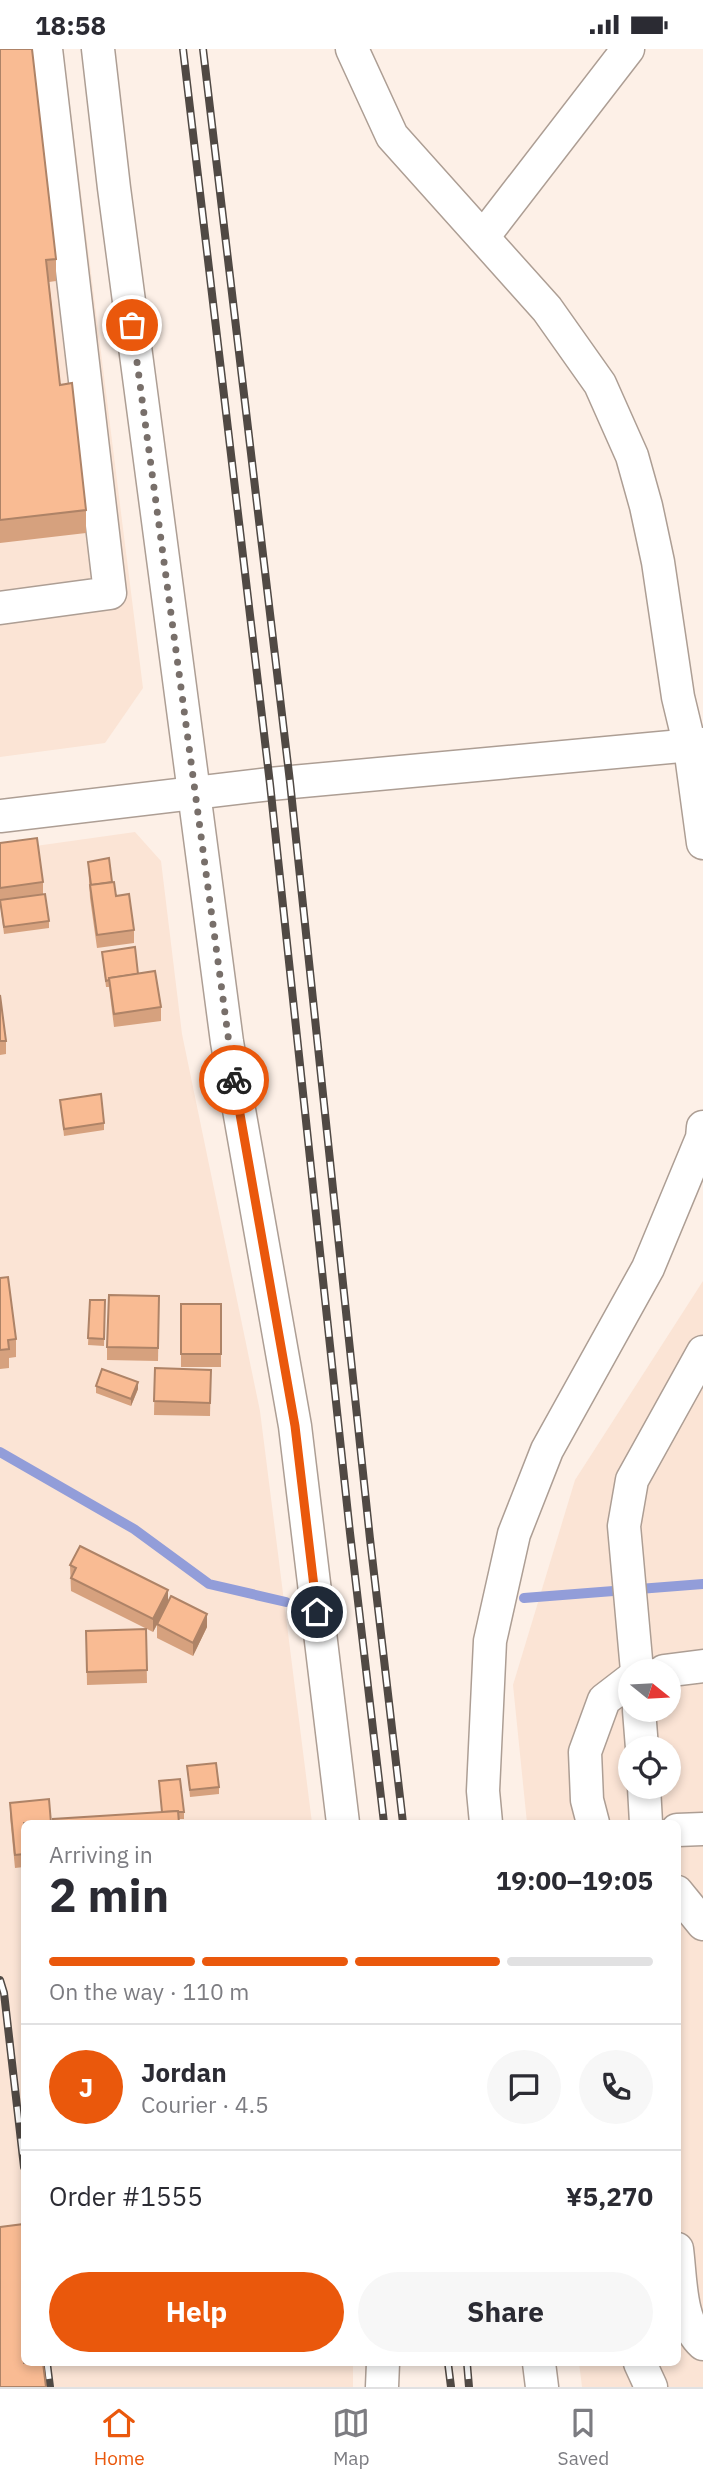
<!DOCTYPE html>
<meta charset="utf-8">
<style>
:root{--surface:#fff;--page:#f7f7f7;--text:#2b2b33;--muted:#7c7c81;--line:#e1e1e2;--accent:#ea580c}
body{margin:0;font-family:"IBM Plex Sans",sans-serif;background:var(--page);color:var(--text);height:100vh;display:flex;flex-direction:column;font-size:26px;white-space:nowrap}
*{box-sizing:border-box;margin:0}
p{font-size:23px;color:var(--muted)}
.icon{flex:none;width:38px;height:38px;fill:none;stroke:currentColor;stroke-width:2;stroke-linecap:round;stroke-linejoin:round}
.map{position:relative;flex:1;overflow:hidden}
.panel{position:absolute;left:21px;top:1771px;width:660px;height:546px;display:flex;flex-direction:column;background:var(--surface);border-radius:10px;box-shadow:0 4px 10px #0003}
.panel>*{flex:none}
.needle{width:46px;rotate:108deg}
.fabs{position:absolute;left:618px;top:1610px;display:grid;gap:14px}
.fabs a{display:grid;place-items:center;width:63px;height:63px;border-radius:50%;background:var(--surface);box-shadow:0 4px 10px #0003;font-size:35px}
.pin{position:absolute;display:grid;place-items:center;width:60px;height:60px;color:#fff;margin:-30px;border:4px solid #fff;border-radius:50%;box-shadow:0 2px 7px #0007}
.courier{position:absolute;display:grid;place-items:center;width:70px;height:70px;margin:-35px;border:5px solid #ea580c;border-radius:50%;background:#fff;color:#222;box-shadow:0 2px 9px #0007}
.headline em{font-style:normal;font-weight:800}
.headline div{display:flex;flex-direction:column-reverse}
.headline{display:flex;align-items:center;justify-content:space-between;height:119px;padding:0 28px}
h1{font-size:46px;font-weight:800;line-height:52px}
.bar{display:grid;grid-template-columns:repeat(4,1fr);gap:10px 7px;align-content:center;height:84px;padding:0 28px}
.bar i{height:9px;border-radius:5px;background:var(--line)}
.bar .current{background:var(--accent)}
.bar p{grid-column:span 4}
.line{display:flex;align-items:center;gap:18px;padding:0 28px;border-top:2px solid var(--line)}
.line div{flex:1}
.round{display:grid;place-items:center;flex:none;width:74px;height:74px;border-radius:37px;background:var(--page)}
.primary-button{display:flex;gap:14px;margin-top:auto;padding:14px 28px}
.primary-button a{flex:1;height:80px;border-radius:42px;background:var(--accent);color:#fff;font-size:28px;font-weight:800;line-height:80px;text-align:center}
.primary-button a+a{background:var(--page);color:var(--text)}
.status{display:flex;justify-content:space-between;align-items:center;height:49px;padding:0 35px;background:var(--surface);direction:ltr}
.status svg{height:19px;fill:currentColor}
.tab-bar{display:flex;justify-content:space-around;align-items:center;height:98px;border-top:2px solid var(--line);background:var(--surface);font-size:19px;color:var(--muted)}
.tab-bar a{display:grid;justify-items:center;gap:4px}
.tab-bar .current{color:var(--accent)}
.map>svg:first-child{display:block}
</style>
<div class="status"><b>18:58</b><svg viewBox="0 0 49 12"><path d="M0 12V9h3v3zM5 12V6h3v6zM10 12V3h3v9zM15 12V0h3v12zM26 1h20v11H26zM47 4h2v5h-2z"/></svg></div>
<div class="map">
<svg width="703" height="2338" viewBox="0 0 703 2338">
<rect width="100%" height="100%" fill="#fdf0e7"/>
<!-- built -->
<g fill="#fbe4d5" fill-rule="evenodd">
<path d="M 0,0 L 63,0 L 143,639 L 105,694 L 0,708 Z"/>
<path d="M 135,783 L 161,812 L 182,985 L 260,1362 L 312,1774 L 24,1774 L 24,2314 L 353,2314 L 353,2338 L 0,2338 L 0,802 Z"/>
<path d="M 703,1232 L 703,2338 L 582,2338 L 579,2314 L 677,2314 L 677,1774 L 527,1774 L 513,1636 L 575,1431 ZM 630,1622 L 668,1622 L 668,1661 L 630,1661 ZM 630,1699 L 668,1699 L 668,1738 L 630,1738 Z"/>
</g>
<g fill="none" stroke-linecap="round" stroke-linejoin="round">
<!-- stream -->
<g stroke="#929dd9" stroke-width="10">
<path d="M 0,1403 L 134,1480 L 209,1535 L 286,1553"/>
<path d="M 524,1549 L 703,1535"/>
</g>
<defs>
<g id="minor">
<path d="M 98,0 L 114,139 L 227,993 L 295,1377 L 343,1774"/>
<path d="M 352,0 L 392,87 L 547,260 L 600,335 L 632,407 L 646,457 L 658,513 L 678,648 L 690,698 L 703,794"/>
<path d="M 483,188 L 628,0"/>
<path d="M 0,559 L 110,544 L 46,0"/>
<path d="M 0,767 L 270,735 L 703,695"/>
<path d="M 637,1622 L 624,1477 L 632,1431 L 703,1303"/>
<path d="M 664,1622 L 703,1617"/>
<path d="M 639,1661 L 642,1699"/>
<path d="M 644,1738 L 646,1774"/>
<path d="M 486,1774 L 483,1742 L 490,1592 L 514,1485 L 547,1401 L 648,1219 L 702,1089 L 703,1078"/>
<path d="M 593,1774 L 587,1751 L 585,1703 L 604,1651 L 630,1631"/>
<path d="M 677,1781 L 703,1780"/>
<path d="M 677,1843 L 703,1875"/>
<path d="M 677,2200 C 681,2230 679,2273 703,2295"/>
<path d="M 539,2314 L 542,2338"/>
<path d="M 640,2314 L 651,2338"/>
<path d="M 382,2338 L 383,2314"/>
</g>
</defs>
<!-- minor casing -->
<use href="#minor" stroke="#ad9e94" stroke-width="35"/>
<!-- minor -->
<use href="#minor" stroke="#fff" stroke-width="32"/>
<defs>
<g id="rail">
<path d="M 183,0 L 270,735 L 350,1484 L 384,1774"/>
<path d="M 203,0 L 290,733 L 370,1490 L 403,1774"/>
<path d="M 0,1931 L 4,1944 L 24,2118"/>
<path d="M 47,2314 L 50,2338"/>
<path d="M 448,2314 L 451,2338"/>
<path d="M 467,2314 L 469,2338"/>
</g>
</defs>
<!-- rail casing -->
<use href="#rail" stroke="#504944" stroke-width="8"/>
<!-- rail -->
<use href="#rail" stroke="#fff" stroke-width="5" stroke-dasharray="16" stroke-linecap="butt"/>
</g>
<!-- wall -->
<g fill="#d6a17e">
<path d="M 0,0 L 56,210 L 56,232 L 49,233 L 60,336 L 86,461 L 86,484 L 0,494 Z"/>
<path d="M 0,794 L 43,833 L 43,845 L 49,872 L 49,879 L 4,885 L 0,853 Z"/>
<path d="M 88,813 L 112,833 L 116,847 L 134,881 L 134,894 L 97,899 L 90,849 Z"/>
<path d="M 102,903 L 138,925 L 161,958 L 161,972 L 114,978 L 109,938 L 106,938 Z"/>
<path d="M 0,946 L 6,992 L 6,1005 L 0,1006 Z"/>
<path d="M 60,1051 L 104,1074 L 104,1081 L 64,1087 Z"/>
<path d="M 0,1229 L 16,1290 L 16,1308 L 9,1309 L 9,1319 L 0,1320 Z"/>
<path d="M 90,1251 L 105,1251 L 104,1297 L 88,1296 Z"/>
<rect x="181" y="1255" width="40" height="63"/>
<path d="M 159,1260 L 158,1312 L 107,1311 L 107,1298 Z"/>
<path d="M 155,1319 L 211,1321 L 210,1367 L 154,1366 Z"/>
<path d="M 96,1337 L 138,1340 L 131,1357 L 96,1344 Z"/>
<path d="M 70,1516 L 168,1552 L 207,1578 L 193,1607 L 157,1589 L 157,1576 L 153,1583 L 71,1542 Z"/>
<path d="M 146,1580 L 147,1634 L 87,1636 L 86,1582 Z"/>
<path d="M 187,1717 L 219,1738 L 219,1745 L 190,1748 Z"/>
<path d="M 159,1732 L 184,1763 L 184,1770 L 178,1770 L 162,1763 Z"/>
<path d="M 10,1754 L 24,1774 L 24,1818 L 15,1819 L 10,1768 Z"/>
</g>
<!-- shaded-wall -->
<g fill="#ae8367">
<path d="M 138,1333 L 138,1340 L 131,1357 L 131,1350 Z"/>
<path d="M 168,1541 L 168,1554 L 153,1583 L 153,1570 Z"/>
<path d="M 207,1565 L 207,1578 L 193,1607 L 193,1594 Z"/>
</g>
<!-- building -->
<g fill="#f9bb93" stroke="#ae8367" stroke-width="2">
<path d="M 0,0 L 32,0 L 56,210 L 46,211 L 60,336 L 72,334 L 86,461 L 0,471 Z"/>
<path d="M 37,789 L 43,833 L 0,839 L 0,794 Z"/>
<path d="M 109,809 L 112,833 L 91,836 L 88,813 Z"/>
<path d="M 114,833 L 116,847 L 129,845 L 134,881 L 97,886 L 90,836 Z"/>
<path d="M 45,845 L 49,872 L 4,878 L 0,851 Z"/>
<path d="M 135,898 L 138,925 L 109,929 L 109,931 L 106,932 L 102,903 Z"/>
<path d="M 155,922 L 161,958 L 114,965 L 109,929 Z"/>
<path d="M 0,946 L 6,992 L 0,992 Z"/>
<path d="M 101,1045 L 104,1074 L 64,1080 L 60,1051 Z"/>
<path d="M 8,1228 L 16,1290 L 8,1291 L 9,1300 L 0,1301 L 0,1229 Z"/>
<path d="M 109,1246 L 159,1247 L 158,1299 L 107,1298 Z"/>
<path d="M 90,1251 L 105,1251 L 104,1290 L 88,1289 Z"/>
<rect x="181" y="1255" width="40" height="50"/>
<path d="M 155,1319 L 211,1321 L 210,1354 L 154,1352 Z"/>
<path d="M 102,1320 L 138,1333 L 131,1350 L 96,1337 Z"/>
<path d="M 80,1497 L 168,1541 L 153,1570 L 71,1529 L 76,1519 L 70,1516 Z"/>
<path d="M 171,1547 L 207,1565 L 193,1594 L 157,1575 Z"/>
<path d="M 146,1580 L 147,1621 L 87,1623 L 86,1582 Z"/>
<path d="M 216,1714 L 219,1738 L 190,1741 L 187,1717 Z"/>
<path d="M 180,1730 L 184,1763 L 178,1763 L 178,1762 L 162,1763 L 159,1732 Z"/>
<path d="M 49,1750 L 51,1774 L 24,1774 L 24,1805 L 15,1806 L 10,1754 Z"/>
<path d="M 178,1762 L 179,1774 L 53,1774 L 53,1770 Z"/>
<path d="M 24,2175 L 24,2314 L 43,2314 L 46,2338 L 0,2338 L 0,2178 Z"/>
</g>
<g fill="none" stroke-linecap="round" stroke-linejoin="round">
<!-- done -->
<path stroke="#786f6a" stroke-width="7" stroke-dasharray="0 12.6" d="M 132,276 L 234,1031"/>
<!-- route -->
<path stroke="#ea580c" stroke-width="9" d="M 234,1031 L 295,1377 L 317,1563"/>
</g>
</svg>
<div class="fabs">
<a><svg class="needle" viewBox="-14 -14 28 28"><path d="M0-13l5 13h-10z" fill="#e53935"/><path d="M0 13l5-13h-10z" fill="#7c7c81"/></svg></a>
<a><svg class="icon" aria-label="locate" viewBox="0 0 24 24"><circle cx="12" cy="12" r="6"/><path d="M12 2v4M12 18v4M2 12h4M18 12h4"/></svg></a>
</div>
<div class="pin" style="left:132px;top:276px;background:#ea580c"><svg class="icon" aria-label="bag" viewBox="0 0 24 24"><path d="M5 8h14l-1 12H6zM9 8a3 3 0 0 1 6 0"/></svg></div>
<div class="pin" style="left:317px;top:1563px;background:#1f2937"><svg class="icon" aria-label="home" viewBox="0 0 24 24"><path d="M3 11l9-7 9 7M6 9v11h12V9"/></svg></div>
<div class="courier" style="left:234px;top:1031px"><svg class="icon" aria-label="bike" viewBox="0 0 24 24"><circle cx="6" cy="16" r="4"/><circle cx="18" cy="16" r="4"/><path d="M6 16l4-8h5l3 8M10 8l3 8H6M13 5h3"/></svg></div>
<section class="panel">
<div class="headline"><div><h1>2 min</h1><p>Arriving in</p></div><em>19:00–19:05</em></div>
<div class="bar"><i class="current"></i><i class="current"></i><i class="current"></i><i></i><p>On the way · 110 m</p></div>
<div class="line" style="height:126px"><b class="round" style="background:var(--accent);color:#fff">J</b><div><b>Jordan</b><p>Courier · 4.5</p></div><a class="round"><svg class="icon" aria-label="chat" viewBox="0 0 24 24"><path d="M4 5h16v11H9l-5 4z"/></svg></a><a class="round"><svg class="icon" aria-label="phone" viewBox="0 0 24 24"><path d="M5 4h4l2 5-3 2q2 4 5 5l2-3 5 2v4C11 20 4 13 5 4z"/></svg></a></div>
<div class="line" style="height:91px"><div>Order #1555</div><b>¥5,270</b></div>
<div class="primary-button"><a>Help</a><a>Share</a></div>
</section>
</div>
<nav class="tab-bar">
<a class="current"><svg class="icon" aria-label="home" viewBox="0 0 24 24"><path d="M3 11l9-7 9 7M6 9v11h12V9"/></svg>Home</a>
<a><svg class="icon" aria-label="map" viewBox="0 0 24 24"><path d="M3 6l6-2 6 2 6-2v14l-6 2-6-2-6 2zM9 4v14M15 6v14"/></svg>Map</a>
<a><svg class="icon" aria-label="saved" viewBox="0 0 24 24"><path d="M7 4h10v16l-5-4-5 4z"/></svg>Saved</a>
</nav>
